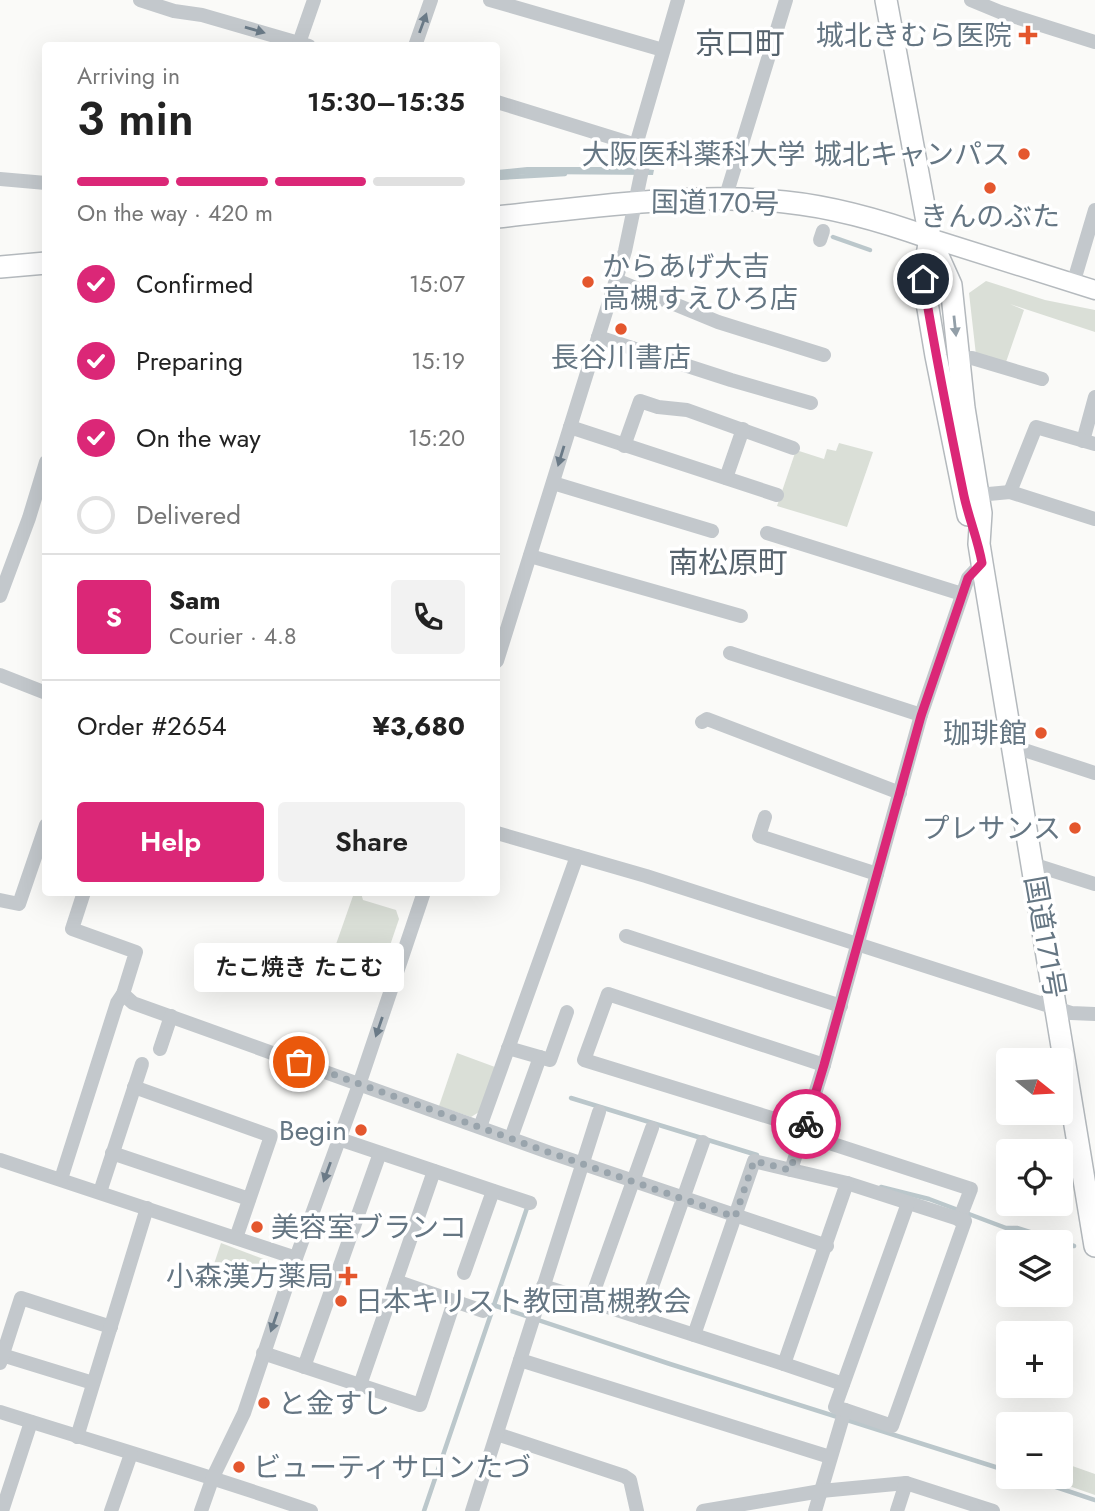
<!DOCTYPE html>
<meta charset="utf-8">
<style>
:root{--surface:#fff;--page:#f2f2f2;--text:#222;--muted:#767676;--line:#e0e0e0;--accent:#db2777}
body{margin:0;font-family:Jost,"Noto Sans JP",sans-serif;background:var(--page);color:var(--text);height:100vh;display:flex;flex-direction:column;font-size:26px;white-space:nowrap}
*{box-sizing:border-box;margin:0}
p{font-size:23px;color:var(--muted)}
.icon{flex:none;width:38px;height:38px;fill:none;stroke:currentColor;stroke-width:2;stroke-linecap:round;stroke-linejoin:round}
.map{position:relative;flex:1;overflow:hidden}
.side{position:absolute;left:42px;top:42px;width:458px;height:854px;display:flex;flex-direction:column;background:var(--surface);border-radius:7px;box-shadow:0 7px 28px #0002}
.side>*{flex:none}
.needle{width:46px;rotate:108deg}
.fabs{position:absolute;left:996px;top:1048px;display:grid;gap:14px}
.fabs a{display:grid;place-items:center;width:77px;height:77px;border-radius:7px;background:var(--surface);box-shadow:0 7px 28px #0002;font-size:35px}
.pin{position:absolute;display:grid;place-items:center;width:60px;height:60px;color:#fff;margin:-30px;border:4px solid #fff;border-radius:50%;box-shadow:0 2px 7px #0007}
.courier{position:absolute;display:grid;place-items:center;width:70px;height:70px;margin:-35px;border:5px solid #db2777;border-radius:50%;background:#fff;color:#222;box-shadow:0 2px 9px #0007}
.bubble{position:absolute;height:49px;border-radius:7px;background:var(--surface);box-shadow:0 7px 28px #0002;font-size:23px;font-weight:600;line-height:49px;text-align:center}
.summary em{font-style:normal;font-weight:600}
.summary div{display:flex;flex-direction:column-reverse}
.summary{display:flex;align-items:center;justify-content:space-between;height:119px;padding:0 35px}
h1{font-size:46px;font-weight:600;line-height:52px}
.bar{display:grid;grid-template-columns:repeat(4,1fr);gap:10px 7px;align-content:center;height:84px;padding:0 35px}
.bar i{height:9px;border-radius:5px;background:var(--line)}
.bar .current{background:var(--accent)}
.bar p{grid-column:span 4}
.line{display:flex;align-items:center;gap:18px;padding:0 35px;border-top:2px solid var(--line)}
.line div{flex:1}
.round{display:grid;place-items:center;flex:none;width:74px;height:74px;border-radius:7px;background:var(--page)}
ol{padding:0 35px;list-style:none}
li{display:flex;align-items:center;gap:21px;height:77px}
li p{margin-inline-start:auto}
li .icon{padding:7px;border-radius:50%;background:var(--accent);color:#fff;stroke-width:4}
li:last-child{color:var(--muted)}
li i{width:38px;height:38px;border:4px solid var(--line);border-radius:50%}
.button{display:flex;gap:14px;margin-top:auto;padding:14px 35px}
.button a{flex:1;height:80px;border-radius:7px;background:var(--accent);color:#fff;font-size:28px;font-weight:600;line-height:80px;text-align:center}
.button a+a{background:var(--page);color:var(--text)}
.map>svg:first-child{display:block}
</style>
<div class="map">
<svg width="1095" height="1511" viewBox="0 0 1095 1511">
<rect width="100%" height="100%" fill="#fafaf8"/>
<!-- green -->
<g fill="#dadfd7">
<path d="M 986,281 L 1045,300 L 1095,310 L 1095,332 L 1010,304 L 1024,310 L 1005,365 L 976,355 L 969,293 Z"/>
<path d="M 839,443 L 873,452 L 847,527 L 777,506 L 796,450 L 824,459 L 827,449 L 836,451 Z"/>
<path d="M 354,893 L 361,893 L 363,900 L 396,910 L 399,919 L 383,966 L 334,950 Z"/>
<path d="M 457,1053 L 495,1067 L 479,1112 L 471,1117 L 439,1106 Z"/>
<path d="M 221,1243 L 269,1261 L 265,1271 L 210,1276 Z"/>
<path d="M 1061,1462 L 1095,1474 L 1095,1495 L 1043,1477 L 1060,1477 Z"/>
</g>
<!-- water -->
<path fill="#bbc7cb" d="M 527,167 L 623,167 L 654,170 L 653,175 L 529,174 L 497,177 L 497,170 Z"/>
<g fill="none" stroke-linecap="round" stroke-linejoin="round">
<!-- stream -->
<g stroke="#bbc7cb" stroke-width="4.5">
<path d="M 497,178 L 565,174"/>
<path d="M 833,237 L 870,250"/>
<path d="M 571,1098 L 757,1155"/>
<path d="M 881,1187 L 929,1199 L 1006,1228 L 1017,1228 L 1074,1246"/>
<path d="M 493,1305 L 670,1364 L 1008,1471"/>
<path d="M 1026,1477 L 1095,1500"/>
<path d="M 424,1511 L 527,1208"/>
</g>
<defs>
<path id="major" d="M 930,238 L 1095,290"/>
<g id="highway">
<path d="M 886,0 L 930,238 L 951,285 L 964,408 L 981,513 L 979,544 L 982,563 L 1095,1246"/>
<path d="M 497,217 C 592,207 689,192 785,202 C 834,207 883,221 930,238"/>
<path d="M 930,238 L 923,279 L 936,356 L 968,515"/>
<path d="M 0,267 L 46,263"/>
</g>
</defs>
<!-- major casing -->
<use href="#major" stroke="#b5babe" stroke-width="21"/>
<!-- highway casing -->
<use href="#highway" stroke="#b4b9bd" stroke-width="24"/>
<!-- minor -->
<g stroke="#c3c8cc" stroke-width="14">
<path d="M 140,0 L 174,11 L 202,15 L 309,46"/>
<path d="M 490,0 L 663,50"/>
<path d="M 971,0 L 1000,12 L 1095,42"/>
<path d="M 299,43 L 314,0"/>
<path d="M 415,46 L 431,0"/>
<path d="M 497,102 L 636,145"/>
<path d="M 0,179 L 46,183"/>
<path d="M 725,199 L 786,0"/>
<path d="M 820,240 L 823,231"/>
<path d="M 616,280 L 718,322 L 824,355"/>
<path d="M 1073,284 L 1095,210"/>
<path d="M 598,337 L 731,380 L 811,403"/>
<path d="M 959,360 L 972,358 L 1042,379"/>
<path d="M 570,427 L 777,495"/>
<path d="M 1083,441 L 1095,397"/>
<path d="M 624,446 L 640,401 L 658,407 L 687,410 L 793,448"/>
<path d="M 726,478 L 743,429"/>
<path d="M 553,483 L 712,531"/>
<path d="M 1010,492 L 1036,427 L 1095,444"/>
<path d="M 978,495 L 1010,492 L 1095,519"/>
<path d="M 767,533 L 962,594"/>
<path d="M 530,556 L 741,616"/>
<path d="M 0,596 L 29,518 L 46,462"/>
<path d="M 730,653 L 921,715"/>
<path d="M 497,661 L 625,251 L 644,160 L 636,145 L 678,0"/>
<path d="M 0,675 L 46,693"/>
<path d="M 702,722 L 707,719 L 900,793"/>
<path d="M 1012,746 L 1095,773"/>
<path d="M 765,817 L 759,836 L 877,874"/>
<path d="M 497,833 L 646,876 L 1071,1013 L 1095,1014"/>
<path d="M 1032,864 L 1095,884"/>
<path d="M 0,900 L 19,904 L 46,825"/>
<path d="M 626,936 L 841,1006"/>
<path d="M 123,994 L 133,1003 L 548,1152 L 827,1246"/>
<path d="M 508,1048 L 550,1060 L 567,1012"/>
<path d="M 160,1049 L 171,1016"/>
<path d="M 134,1087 L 271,1136 L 236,1238"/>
<path d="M 480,1127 L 577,856"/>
<path d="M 804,1128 L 584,1060 L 608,994 L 824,1065"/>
<path d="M 802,1134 L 971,1189 L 959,1220"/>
<path d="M 511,1138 L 540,1057"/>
<path d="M 339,1139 L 530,1203"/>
<path d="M 112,1153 L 249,1199"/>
<path d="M 0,1160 L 296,1258"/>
<path d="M 791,1170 L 847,1183 L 965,1221 L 892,1426 L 845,1410 L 815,1511"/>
<path d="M 61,1179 L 117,1003 L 123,994 L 136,952 L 72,929 L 84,892"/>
<path d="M 100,1192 L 142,1064"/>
<path d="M 464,1273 L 493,1191"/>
<path d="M 396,1281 L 483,1311"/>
<path d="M 543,1286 L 784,1364"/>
<path d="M 590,1302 L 652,1128"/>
<path d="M 641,1318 L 703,1142"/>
<path d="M 694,1335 L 754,1161 L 791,1170 L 824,1065 L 921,715 L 968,578 L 982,563"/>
<path d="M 263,1353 L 420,1405 L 454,1302"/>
<path d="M 2,1355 L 93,1383"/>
<path d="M 520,1360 L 830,1457"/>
<path d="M 0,1363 L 21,1298 L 111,1327"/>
<path d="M 304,1367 L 380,1153"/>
<path d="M 843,1384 L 784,1364 L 847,1183"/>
<path d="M 360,1385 L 434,1171"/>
<path d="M 845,1410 L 835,1407 L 908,1203"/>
<path d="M 0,1412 C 104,1445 208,1475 311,1511"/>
<path d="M 497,1434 L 624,1476 L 630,1480 L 637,1511"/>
<path d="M 77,1437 L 147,1208"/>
<path d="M 2,1511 L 31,1422"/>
<path d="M 111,1511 L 131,1454"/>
<path d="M 201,1511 L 213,1477 L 244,1413 L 296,1258 L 359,1085 L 424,892"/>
<path d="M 472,1511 L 599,1112"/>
<path d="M 703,1511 L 821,1491 L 906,1483"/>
<path d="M 897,1511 L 906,1483 L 993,1511"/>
</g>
<!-- major -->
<use href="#major" stroke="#fff" stroke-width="18"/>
<!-- highway -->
<use href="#highway" stroke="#fff" stroke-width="21"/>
</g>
<!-- one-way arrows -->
<defs><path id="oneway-solid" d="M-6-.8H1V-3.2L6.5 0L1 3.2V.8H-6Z" transform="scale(1.75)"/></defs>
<g fill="#6a7a87">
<use href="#oneway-solid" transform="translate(423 23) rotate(-70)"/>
<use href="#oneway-solid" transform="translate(255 30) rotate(16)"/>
<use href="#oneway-solid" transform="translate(561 456) rotate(107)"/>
<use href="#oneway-solid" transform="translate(379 1027) rotate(109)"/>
<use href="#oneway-solid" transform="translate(327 1172) rotate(110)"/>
<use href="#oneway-solid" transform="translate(274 1322) rotate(109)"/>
</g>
<use fill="#939fa8" href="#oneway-solid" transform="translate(955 326) rotate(84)"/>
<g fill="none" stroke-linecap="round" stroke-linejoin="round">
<!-- done -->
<path stroke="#99a4ac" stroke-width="7" stroke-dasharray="0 12.6" d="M 299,1062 L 548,1152 L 735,1217 L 754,1161 L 790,1170 L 806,1124"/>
<!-- route -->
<path stroke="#db2777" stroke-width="9" d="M 806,1124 L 824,1065 L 921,716 L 968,578 L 982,563 C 978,540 969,519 964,496 C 949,424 935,351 923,279"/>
</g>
<!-- markers -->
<g fill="#e4572e" stroke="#fff" stroke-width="2.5">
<path d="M1024.5 24.5h7v7h7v7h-7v7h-7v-7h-7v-7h7z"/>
<circle cx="1024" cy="154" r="7"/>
<circle cx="990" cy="188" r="7"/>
<circle cx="588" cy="282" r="7"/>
<circle cx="621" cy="329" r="7"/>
<circle cx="1041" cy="733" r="7"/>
<circle cx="1075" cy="828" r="7"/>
<circle cx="361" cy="1130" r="7"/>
<circle cx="257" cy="1227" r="7"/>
<path d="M344.5 1265.5h7v7h7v7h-7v7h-7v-7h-7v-7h7z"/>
<circle cx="341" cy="1301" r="7"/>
<circle cx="264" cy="1403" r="7"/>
<circle cx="239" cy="1467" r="7"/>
</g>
<g text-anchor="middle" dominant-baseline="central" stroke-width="7" stroke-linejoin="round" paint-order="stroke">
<!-- poi labels -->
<g font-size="28" fill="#657683" stroke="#fff" text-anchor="end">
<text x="1012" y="35">城北きむら医院</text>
<text x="1010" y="154">大阪医科薬科大学 城北キャンパス</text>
<text x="990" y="216" text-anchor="middle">きんのぶた</text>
<text x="602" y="266" text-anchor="start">からあげ大吉<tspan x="602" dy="32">高槻すえひろ店</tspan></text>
<text x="621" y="357" text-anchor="middle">長谷川書店</text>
<text x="1027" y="733">珈琲館</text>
<text x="1061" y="828">プレサンス</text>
<text x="347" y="1130">Begin</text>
<text x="271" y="1227" text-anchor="start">美容室ブランコ</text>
<text x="334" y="1276">小森漢方薬局</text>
<text x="355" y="1301" text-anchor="start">日本キリスト教団髙槻教会</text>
<text x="278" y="1403" text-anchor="start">と金すし</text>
<text x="253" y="1467" text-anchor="start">ビューティサロンたづ</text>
</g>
<!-- street labels -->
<g font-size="28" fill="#657683" stroke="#fff">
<text transform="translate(715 203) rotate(1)">国道170号</text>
<text transform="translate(1045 937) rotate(80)">国道171号</text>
</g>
<!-- neighbourhood labels -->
<g font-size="30" fill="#57646e" stroke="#fff">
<text x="740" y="43">京口町</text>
<text x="728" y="562">南松原町</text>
</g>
</g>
</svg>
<div class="fabs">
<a><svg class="needle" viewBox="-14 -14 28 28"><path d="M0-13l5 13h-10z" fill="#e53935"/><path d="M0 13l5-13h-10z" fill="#767676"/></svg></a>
<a><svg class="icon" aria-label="locate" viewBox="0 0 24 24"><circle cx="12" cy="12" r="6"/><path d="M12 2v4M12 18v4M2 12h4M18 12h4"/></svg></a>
<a><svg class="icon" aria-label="layers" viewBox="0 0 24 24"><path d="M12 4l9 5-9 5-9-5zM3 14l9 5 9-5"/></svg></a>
<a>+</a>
<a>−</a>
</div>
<div class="pin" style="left:299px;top:1062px;background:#ea580c"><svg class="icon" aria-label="bag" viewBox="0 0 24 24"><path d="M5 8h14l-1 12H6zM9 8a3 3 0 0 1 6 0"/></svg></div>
<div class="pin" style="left:923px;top:279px;background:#1f2937"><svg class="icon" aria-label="home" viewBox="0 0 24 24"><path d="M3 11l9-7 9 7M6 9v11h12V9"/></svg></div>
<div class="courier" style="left:806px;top:1124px"><svg class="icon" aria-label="bike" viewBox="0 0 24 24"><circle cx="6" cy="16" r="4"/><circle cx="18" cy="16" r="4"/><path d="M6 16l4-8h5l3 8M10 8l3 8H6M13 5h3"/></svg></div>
<div class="bubble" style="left:194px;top:943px;width:210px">たこ焼き たこむ</div>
<section class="side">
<div class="summary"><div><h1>3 min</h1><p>Arriving in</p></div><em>15:30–15:35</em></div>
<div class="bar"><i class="current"></i><i class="current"></i><i class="current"></i><i></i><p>On the way · 420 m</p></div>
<ol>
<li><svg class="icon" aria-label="check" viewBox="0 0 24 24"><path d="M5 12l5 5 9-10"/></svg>Confirmed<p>15:07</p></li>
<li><svg class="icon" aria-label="check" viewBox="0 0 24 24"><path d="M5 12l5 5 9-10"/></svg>Preparing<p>15:19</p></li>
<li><svg class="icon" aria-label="check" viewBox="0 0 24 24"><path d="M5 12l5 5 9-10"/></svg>On the way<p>15:20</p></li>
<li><i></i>Delivered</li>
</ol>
<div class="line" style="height:126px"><b class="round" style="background:var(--accent);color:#fff">S</b><div><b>Sam</b><p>Courier · 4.8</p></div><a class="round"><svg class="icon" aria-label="phone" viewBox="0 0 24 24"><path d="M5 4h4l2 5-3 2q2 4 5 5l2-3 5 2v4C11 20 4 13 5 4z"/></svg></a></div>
<div class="line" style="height:91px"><div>Order #2654</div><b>¥3,680</b></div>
<div class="button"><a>Help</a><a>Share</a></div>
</section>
</div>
